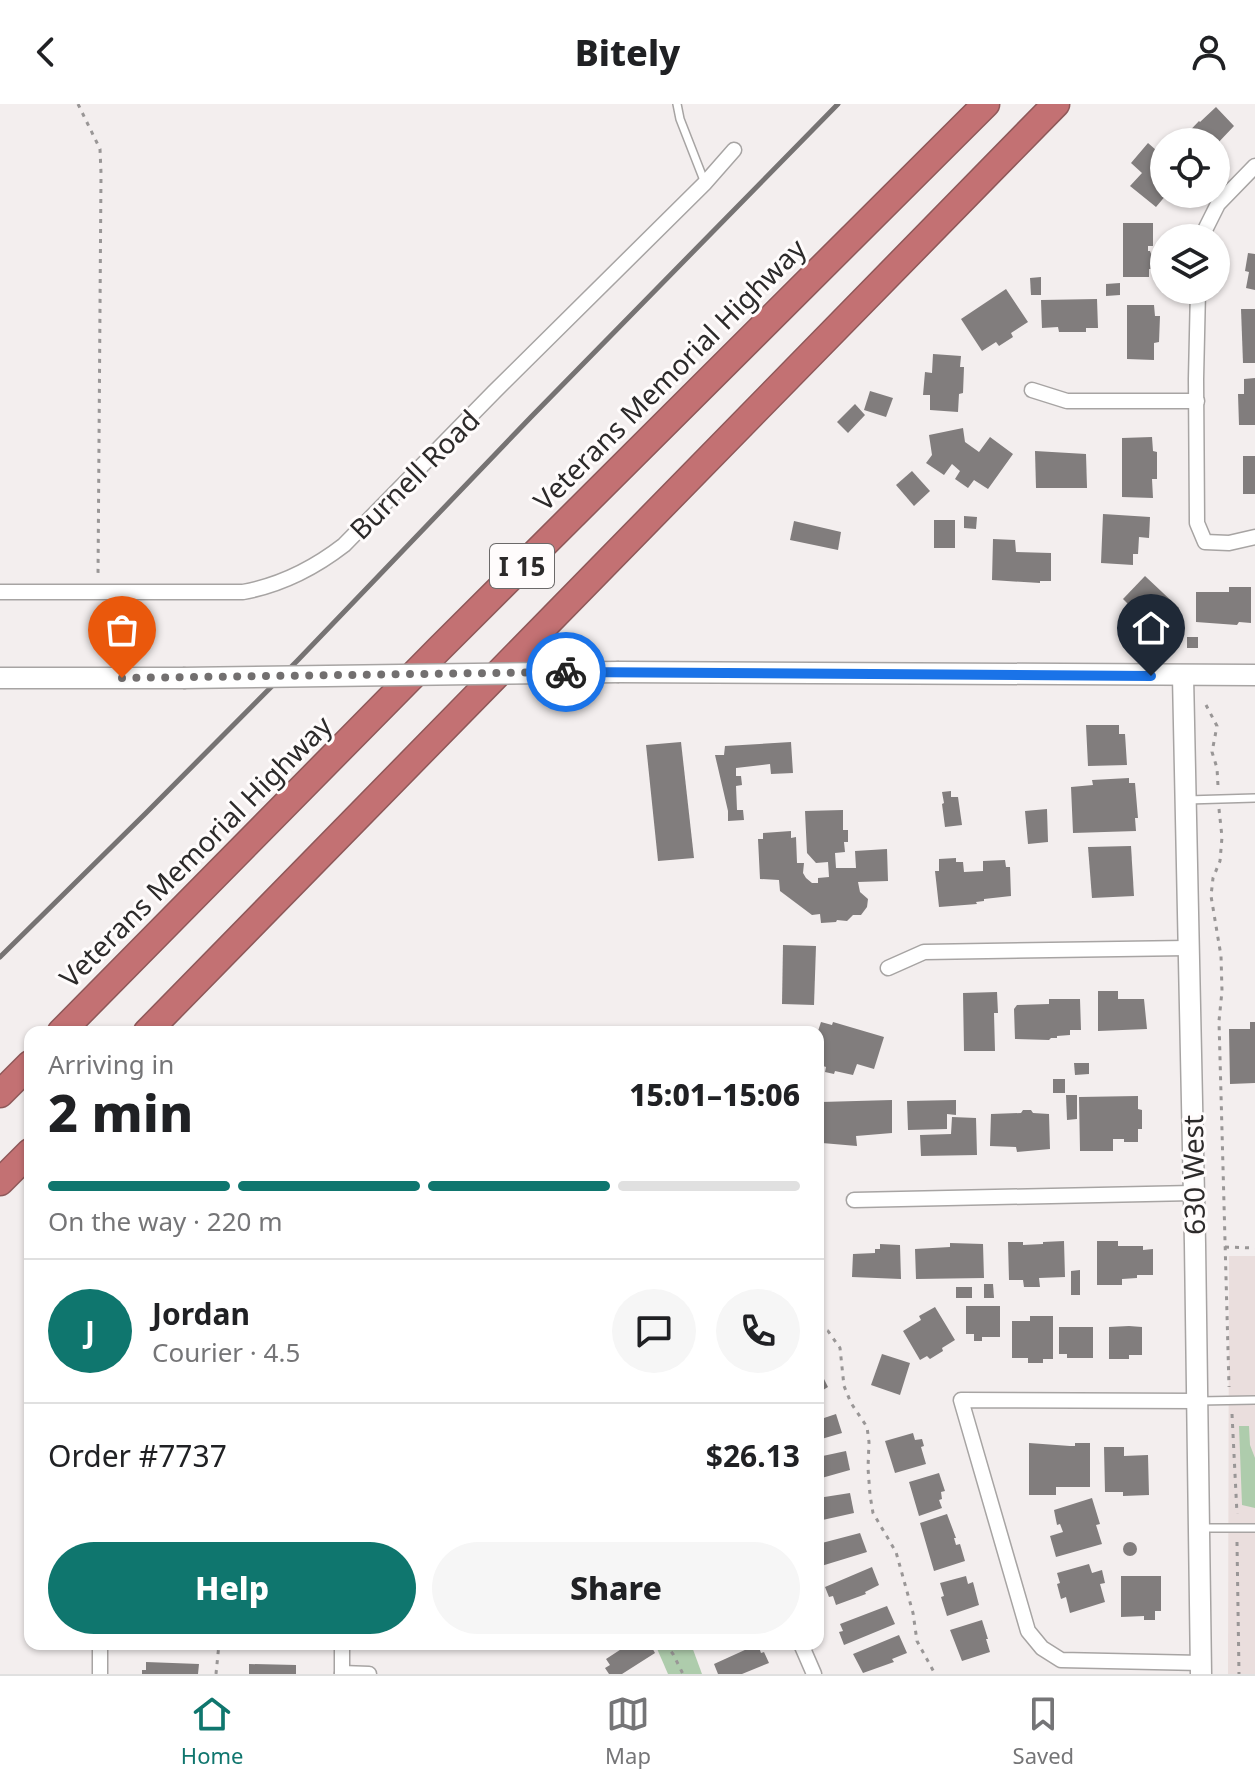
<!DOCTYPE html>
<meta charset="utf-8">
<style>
:root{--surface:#fff;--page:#f6f6f6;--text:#202124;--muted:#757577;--line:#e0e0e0;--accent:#0f766e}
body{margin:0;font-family:"Noto Sans",sans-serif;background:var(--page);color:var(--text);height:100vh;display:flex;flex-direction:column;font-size:30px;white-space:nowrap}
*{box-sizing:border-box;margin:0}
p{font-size:26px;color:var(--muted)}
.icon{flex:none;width:44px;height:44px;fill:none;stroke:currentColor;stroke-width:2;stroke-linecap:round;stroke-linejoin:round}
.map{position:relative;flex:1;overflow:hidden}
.side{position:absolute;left:24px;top:922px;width:800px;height:624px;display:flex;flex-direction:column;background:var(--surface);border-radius:16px;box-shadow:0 2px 6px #0004}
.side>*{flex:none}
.controls{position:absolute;left:1150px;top:24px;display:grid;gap:16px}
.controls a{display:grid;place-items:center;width:80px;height:80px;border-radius:50%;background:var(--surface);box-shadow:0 2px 6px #0004;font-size:40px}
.pin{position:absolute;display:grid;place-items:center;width:68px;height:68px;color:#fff;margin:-82px -34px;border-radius:50% 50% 50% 0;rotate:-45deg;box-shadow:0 0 8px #0007}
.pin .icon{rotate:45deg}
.courier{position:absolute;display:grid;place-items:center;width:80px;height:80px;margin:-40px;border:6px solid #1a73e8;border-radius:50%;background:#fff;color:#222;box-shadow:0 2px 10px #0007}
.head em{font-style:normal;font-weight:800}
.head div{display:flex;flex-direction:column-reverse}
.head{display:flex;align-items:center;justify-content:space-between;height:136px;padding:0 24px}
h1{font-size:52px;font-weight:800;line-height:60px}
.bar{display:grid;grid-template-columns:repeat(4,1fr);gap:12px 8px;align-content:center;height:96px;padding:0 24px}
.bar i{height:10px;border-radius:6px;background:var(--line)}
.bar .selected{background:var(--accent)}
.bar p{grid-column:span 4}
.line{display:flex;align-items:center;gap:20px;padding:0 24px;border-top:2px solid var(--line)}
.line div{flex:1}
.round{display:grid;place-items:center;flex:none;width:84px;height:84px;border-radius:42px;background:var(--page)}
.primary-button{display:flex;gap:16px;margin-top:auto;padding:16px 24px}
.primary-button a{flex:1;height:92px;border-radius:48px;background:var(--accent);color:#fff;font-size:32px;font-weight:800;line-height:92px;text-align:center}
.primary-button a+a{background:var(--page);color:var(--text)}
header{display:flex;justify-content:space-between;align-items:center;height:104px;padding:0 24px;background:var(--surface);font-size:36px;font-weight:800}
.tabs{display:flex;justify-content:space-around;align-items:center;height:112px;border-top:2px solid var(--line);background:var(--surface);font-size:22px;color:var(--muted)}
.tabs a{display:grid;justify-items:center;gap:4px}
.tabs .selected{color:var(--accent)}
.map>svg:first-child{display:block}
</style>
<header><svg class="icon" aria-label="back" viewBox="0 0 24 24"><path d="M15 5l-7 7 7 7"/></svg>Bitely<svg class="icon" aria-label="person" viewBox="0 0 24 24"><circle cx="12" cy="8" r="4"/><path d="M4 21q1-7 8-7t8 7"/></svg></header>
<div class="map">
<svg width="1255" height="1570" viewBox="0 0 1255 1570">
<rect width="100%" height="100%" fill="#f3eeee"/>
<!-- built -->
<path fill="#eadedd" d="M 1229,1152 L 1255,1152 L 1255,1570 L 1228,1570 Z"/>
<!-- green -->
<g fill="#aeccac">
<path d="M 1239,1322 L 1249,1322 L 1250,1341 L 1255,1354 L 1255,1404 L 1242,1401 Z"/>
<path d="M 655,1540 L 691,1540 L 702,1570 L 668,1570 Z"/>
</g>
<!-- building -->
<g fill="#817d7d">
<path d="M 1216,3 L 1234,22 L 1216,41 L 1216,38 L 1179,38 L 1199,17 L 1200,18 Z"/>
<path d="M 1148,39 L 1164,53 L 1164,90 L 1167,90 L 1156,103 L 1130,82 L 1142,69 L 1131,59 Z"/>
<path d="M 1123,119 L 1153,119 L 1153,142 L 1148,142 L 1148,147 L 1150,147 L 1152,152 L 1152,165 L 1149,165 L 1149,173 L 1123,173 Z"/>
<path d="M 1248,149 L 1255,150 L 1255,186 L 1246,184 L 1249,168 L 1245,167 Z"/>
<path d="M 1041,173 L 1041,191 L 1031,191 L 1030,174 Z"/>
<path d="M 1120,179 L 1120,191 L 1106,192 L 1106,180 Z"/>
<path d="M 1006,185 L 1028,218 L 1011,229 L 1013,233 L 999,242 L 996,238 L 982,247 L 961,215 Z"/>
<path d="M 1097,195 L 1098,224 L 1086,224 L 1086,228 L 1059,228 L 1058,223 L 1042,224 L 1041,196 Z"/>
<path d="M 1127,201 L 1154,201 L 1155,212 L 1160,212 L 1159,238 L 1154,239 L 1154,256 L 1127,255 Z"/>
<path d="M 1241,205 L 1255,205 L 1255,259 L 1243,259 Z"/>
<path d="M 933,250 L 961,252 L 960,263 L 964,263 L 963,289 L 959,290 L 958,308 L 930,306 L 930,291 L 923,291 L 925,268 L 932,269 Z"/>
<path d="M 1255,274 L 1255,321 L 1239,321 L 1238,290 L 1244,290 L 1244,275 Z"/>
<path d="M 870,287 L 893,294 L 886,313 L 864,306 Z"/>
<path d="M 855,300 L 865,311 L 848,329 L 837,318 Z"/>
<path d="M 963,324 L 965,338 L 979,348 L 990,333 L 1013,350 L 988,385 L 974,376 L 968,384 L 955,375 L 960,367 L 952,360 L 944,371 L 926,359 L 932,351 L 929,331 Z"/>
<path d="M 1152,333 L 1153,347 L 1157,348 L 1157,375 L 1152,375 L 1153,394 L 1122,393 L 1122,334 Z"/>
<path d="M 1035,347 L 1086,350 L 1087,384 L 1036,384 Z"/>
<rect x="1243" y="352" width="12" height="38"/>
<path d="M 912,367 L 930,387 L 914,402 L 896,381 Z"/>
<path d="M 1103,410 L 1150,413 L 1149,434 L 1139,433 L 1138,450 L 1133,450 L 1133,461 L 1101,459 Z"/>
<path d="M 964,412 L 977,413 L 976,425 L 964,424 Z"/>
<rect x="934" y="416" width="21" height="28"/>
<path d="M 794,417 L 841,428 L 838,446 L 790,436 Z"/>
<path d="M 993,435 L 1015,436 L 1016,448 L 1051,449 L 1051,477 L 1040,477 L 1040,479 L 992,476 Z"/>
<path d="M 1145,472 L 1179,504 L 1156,528 L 1123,495 Z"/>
<path d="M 1229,483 L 1251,483 L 1251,519 L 1239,518 L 1237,521 L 1196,518 L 1196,488 L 1229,488 Z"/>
<rect x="1187" y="533" width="11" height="11"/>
<path d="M 1086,621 L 1119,621 L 1119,630 L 1125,630 L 1127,661 L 1088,662 Z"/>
<path d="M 681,638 L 694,754 L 658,757 L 646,641 Z"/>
<path d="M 791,638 L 793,669 L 771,670 L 770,660 L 736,664 L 736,672 L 741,672 L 742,681 L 736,682 L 737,706 L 743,706 L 744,716 L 728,717 L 728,707 L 715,651 L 724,651 L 725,642 Z"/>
<path d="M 1129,674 L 1129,679 L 1135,679 L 1138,714 L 1135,714 L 1136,727 L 1073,729 L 1071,683 L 1093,681 L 1092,676 Z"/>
<path d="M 951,687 L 951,693 L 958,693 L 962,721 L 945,723 L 942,700 L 944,699 L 942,688 Z"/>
<path d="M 1047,705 L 1048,738 L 1028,740 L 1025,707 Z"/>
<path d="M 843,706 L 843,726 L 848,726 L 848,738 L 844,738 L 845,748 L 835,749 L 836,764 L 856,764 L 855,747 L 887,745 L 888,777 L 858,778 L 860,788 L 868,795 L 867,803 L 861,811 L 853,811 L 847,817 L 837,816 L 836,818 L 821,819 L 820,810 L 812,811 L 780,787 L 779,776 L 760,775 L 758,735 L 763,735 L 763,729 L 791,727 L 791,734 L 796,733 L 797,759 L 804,759 L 803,769 L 806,774 L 812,779 L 818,779 L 818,774 L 829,773 L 828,758 L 816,759 L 807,749 L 805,707 Z"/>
<path d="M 1131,742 L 1134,792 L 1092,794 L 1088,743 Z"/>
<path d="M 956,754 L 956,758 L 963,758 L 964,768 L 983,767 L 983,757 L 1005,756 L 1006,763 L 1010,763 L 1011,792 L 984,795 L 984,797 L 976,798 L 977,800 L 939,803 L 935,767 L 939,767 L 939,755 Z"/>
<path d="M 783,841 L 816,842 L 814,901 L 782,900 Z"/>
<path d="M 1098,887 L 1118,887 L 1118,895 L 1144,895 L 1147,925 L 1098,927 Z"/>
<path d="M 997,888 L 998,909 L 994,909 L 995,947 L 964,947 L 963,889 Z"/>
<path d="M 1049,895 L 1080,895 L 1081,926 L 1070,926 L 1070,931 L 1057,932 L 1057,934 L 1051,934 L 1049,936 L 1015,935 L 1014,905 L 1017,901 L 1049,900 Z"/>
<path d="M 821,918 L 832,921 L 833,918 L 884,933 L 874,965 L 857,960 L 853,971 L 835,967 L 834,970 L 825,968 L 826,963 L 820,961 L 818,959 L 818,927 Z"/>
<path d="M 1250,918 L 1255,918 L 1255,979 L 1230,980 L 1229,925 L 1250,925 Z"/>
<path d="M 1074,959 L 1089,959 L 1089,970 L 1075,971 Z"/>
<rect x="1053" y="975" width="12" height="14"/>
<path d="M 1066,991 L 1077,991 L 1077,1015 L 1067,1016 Z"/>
<path d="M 1138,992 L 1138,1005 L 1142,1006 L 1142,1025 L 1138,1025 L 1138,1038 L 1124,1038 L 1124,1035 L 1113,1035 L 1113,1047 L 1080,1047 L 1079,993 Z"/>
<path d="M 892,996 L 892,1029 L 856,1032 L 857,1042 L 822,1039 L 821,998 Z"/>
<path d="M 956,996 L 956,1011 L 947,1010 L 947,1025 L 908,1026 L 907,997 Z"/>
<path d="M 1023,1006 L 1031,1006 L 1033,1009 L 1049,1010 L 1050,1045 L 1017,1048 L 1016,1043 L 990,1042 L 991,1010 L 1021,1009 Z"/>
<path d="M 952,1013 L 976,1014 L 977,1051 L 921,1052 L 920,1031 L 951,1030 Z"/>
<path d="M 1064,1137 L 1065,1173 L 1039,1174 L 1040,1183 L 1024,1183 L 1023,1176 L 1009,1176 L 1008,1138 L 1023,1138 L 1023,1141 L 1043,1140 L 1043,1138 Z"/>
<path d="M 1097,1137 L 1118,1137 L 1118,1142 L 1143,1142 L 1143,1146 L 1153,1145 L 1153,1171 L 1137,1171 L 1137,1174 L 1122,1175 L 1122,1181 L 1097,1181 Z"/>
<path d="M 950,1139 L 983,1140 L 984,1174 L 916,1175 L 915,1145 L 950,1143 Z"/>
<path d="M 880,1140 L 900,1141 L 901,1175 L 852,1173 L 853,1150 L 875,1149 L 875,1145 L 880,1145 Z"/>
<path d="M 1080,1166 L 1080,1191 L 1071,1191 L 1071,1167 Z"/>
<path d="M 984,1180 L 993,1180 L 994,1194 L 984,1194 Z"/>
<rect x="956" y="1183" width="16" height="11"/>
<path d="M 966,1202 L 1000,1202 L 1000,1233 L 982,1233 L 982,1237 L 974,1237 L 974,1230 L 966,1230 Z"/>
<path d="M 935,1203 L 955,1236 L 942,1244 L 943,1247 L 930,1255 L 927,1252 L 920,1256 L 903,1227 L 921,1216 L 919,1212 Z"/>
<path d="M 1030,1212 L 1053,1212 L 1053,1255 L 1043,1255 L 1043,1259 L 1028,1259 L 1028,1254 L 1012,1254 L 1012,1217 L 1030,1217 Z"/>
<path d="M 1129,1222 L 1142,1223 L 1142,1251 L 1129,1251 L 1129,1255 L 1109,1255 L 1109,1223 Z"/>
<path d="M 1059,1223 L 1093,1223 L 1093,1254 L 1067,1254 L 1067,1250 L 1059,1250 Z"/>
<path d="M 882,1250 L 910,1259 L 900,1291 L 871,1281 Z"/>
<path d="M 818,1263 L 828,1283 L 818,1289 Z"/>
<path d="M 818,1310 L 821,1315 L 836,1310 L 842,1329 L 818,1336 Z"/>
<path d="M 913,1329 L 915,1336 L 922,1335 L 924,1342 L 921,1343 L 926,1360 L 895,1369 L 885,1337 Z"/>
<path d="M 1029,1339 L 1070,1342 L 1075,1342 L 1075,1339 L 1090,1339 L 1090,1383 L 1056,1383 L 1056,1391 L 1029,1391 Z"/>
<path d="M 1104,1343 L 1124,1343 L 1124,1352 L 1148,1351 L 1149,1391 L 1123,1392 L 1123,1388 L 1105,1388 Z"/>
<path d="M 846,1347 L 850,1366 L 818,1375 L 818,1353 Z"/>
<path d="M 939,1369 L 945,1387 L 941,1388 L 942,1395 L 939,1396 L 942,1404 L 919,1412 L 909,1378 Z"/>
<path d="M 850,1389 L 854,1409 L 818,1417 L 818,1394 Z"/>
<path d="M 1092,1394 L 1100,1420 L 1096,1421 L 1102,1440 L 1056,1453 L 1050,1432 L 1063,1428 L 1060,1420 L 1057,1421 L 1054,1406 Z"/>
<path d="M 947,1410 L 956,1434 L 954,1434 L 956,1441 L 960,1440 L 965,1457 L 934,1467 L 920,1419 Z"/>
<path d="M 860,1429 L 867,1448 L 818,1463 L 818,1440 Z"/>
<circle cx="1130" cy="1445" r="7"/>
<path d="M 1089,1460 L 1092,1469 L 1102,1466 L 1105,1479 L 1100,1480 L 1105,1498 L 1070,1509 L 1066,1493 L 1061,1495 L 1057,1480 L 1060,1479 L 1057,1469 Z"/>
<path d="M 872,1463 L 879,1481 L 865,1488 L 866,1490 L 836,1501 L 833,1492 L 829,1493 L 825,1483 Z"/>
<path d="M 966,1472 L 968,1480 L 973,1478 L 979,1501 L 947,1512 L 941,1493 L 944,1492 L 940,1479 Z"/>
<path d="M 1121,1472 L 1161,1472 L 1161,1507 L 1155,1507 L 1155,1516 L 1144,1516 L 1144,1512 L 1121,1513 Z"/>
<path d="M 887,1502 L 895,1520 L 844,1541 L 839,1528 L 843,1527 L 840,1520 Z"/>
<path d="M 982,1516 L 988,1535 L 986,1535 L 990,1548 L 962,1557 L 950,1526 Z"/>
<path d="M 899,1531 L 907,1549 L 892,1555 L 894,1558 L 863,1569 L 853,1550 Z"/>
<path d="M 629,1540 L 650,1540 L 655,1549 L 622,1570 L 609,1570 L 605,1564 L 610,1561 L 606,1555 Z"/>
<path d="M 758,1540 L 761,1549 L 764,1548 L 769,1559 L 742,1570 L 718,1570 L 714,1560 Z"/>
<path d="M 146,1558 L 199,1560 L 198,1570 L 142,1570 L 142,1566 L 146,1566 Z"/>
<path d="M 249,1560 L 296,1561 L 296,1570 L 249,1570 Z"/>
</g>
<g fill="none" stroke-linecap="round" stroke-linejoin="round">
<defs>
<g id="lane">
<path d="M 677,0 L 680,15 L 705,79"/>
<path d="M 1187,696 L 1255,694"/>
<path d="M 1199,1297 L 1255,1296"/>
<path d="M 1201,1424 L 1255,1424"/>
</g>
<g id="street">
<path d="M 1201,134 L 1218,100 L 1255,62"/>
<path d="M 1198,186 L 1196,275 L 1197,419 L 1205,438 L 1229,439 L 1255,433"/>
<path d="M 1032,286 L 1067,297 L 1197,297"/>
<path d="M 0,488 L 243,488 C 281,481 313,465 344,441 L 494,288 L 705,79 L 734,46"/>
<path d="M 888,864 L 924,848 L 1187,844"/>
<path d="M 854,1096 L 1193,1089"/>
<path d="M 1197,1297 L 961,1296 L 1028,1527 L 1042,1544 L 1061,1556 L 1201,1559"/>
<path d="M 801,1540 L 814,1570"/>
<path d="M 342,1569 L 369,1570"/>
<path d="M 100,1570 L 100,1540"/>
<path d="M 342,1570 L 342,1540"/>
</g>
<g id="secondary">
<path d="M 619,568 L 1255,571"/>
<path d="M 1183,572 L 1195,1140 L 1201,1570"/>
<path d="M 0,574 L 183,574"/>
</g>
<g id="highway">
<path d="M 61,928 L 439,545 L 986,0"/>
<path d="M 147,928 L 1056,0"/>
<path d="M 0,990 L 30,960"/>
<path d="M 0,1078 L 30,1048"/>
</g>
</defs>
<!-- lane casing -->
<use href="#lane" stroke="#a7a4a3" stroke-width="10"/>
<!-- street casing -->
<use href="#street" stroke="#a7a4a3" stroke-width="17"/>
<!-- secondary casing -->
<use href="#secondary" stroke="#a7a4a3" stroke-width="23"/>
<!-- highway casing -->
<use href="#highway" stroke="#8e5859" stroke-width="29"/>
<!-- path -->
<g stroke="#999696" stroke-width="3" stroke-dasharray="4 6" stroke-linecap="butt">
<path d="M 78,0 L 100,45 L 101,69 L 98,472"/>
<path d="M 1206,601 L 1217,622 L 1212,648 L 1217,664 L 1218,682"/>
<path d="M 1219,705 L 1222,733 L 1220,757 L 1213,774 L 1211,792 L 1221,852 L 1222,887 L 1219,917 L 1229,1283"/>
<path d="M 1225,1143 L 1255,1144"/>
<path d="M 818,1223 L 828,1227 L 840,1244 L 844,1282 L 851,1299 L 867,1323 L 869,1338 L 868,1364 L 870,1391 L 873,1409 L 896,1448 L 913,1509 L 917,1537 L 935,1570"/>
<path d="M 1232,1310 L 1237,1410"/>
<path d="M 1237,1438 L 1239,1570"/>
<path d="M 665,1540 L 673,1550 L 683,1570"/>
<path d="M 216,1570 L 219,1540"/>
</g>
<!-- lane -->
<use href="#lane" stroke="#fff" stroke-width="7"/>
<!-- street -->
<use href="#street" stroke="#fff" stroke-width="14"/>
<!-- secondary -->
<use href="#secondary" stroke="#fff" stroke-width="20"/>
<!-- highway -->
<use href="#highway" stroke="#c37173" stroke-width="26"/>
<!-- rail -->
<path stroke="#767373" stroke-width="5" d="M 0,853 L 146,709 L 297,557 L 531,313 L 838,0"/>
<defs>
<path id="secondary-bridge" d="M 183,574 L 619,568"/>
</defs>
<!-- secondary-bridge casing -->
<use href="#secondary-bridge" stroke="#a7a4a3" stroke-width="23" stroke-linecap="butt"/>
<!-- secondary-bridge -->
<use href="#secondary-bridge" stroke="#fff" stroke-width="20"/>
</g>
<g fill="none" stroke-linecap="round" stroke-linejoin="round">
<!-- done -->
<path stroke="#726f6f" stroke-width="8" stroke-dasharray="0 14.4" d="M 122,574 L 566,568"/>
<!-- route -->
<path stroke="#1a73e8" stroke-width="10" d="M 566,568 L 1151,572"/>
</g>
<g text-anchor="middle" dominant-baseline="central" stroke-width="6" stroke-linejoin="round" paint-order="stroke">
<!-- shield labels -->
<rect fill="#fffcfc" stroke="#6b6969" stroke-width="2" x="490" y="440" width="64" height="44" rx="6"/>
<g font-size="26" font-weight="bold" fill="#2c2a2a">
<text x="522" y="462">I 15</text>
</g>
<!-- street labels -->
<g font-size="28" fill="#2c2a2a" stroke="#fffcfc">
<text transform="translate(669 270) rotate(-45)">Veterans Memorial Highway</text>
<text transform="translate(414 370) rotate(-45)">Burnell Road</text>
<text transform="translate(195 747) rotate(-45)">Veterans Memorial Highway</text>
<text transform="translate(1193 1071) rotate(-91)">630 West</text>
</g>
</g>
</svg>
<div class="controls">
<a><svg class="icon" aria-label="locate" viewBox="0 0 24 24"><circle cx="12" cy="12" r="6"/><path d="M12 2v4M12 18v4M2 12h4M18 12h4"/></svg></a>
<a><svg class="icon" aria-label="layers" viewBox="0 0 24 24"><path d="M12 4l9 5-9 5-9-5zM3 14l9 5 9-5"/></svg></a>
</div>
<div class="pin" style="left:122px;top:574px;background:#ea580c"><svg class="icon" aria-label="bag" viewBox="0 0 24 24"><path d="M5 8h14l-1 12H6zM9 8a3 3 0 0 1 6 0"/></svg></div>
<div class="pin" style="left:1151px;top:572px;background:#1f2937"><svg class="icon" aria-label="home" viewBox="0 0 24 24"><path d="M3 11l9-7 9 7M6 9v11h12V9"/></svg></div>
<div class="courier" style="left:566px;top:568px"><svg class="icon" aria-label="bike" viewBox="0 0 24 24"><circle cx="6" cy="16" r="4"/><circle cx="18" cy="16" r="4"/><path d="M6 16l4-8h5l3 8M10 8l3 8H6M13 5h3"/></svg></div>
<section class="side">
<div class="head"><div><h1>2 min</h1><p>Arriving in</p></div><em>15:01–15:06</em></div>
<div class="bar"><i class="selected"></i><i class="selected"></i><i class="selected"></i><i></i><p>On the way · 220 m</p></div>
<div class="line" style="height:144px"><b class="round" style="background:var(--accent);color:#fff">J</b><div><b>Jordan</b><p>Courier · 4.5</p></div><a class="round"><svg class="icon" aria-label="chat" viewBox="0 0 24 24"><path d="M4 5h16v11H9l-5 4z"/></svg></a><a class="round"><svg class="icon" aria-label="phone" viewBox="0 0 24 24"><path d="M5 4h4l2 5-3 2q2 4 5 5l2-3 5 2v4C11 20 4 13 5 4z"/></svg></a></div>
<div class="line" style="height:104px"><div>Order #7737</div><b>$26.13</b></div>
<div class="primary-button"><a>Help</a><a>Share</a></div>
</section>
</div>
<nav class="tabs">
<a class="selected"><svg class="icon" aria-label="home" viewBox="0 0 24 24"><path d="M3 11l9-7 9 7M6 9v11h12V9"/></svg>Home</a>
<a><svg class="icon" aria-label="map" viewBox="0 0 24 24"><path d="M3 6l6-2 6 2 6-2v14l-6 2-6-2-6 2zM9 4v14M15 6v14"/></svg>Map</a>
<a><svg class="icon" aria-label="saved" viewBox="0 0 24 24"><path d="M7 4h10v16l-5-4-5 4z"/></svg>Saved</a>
</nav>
